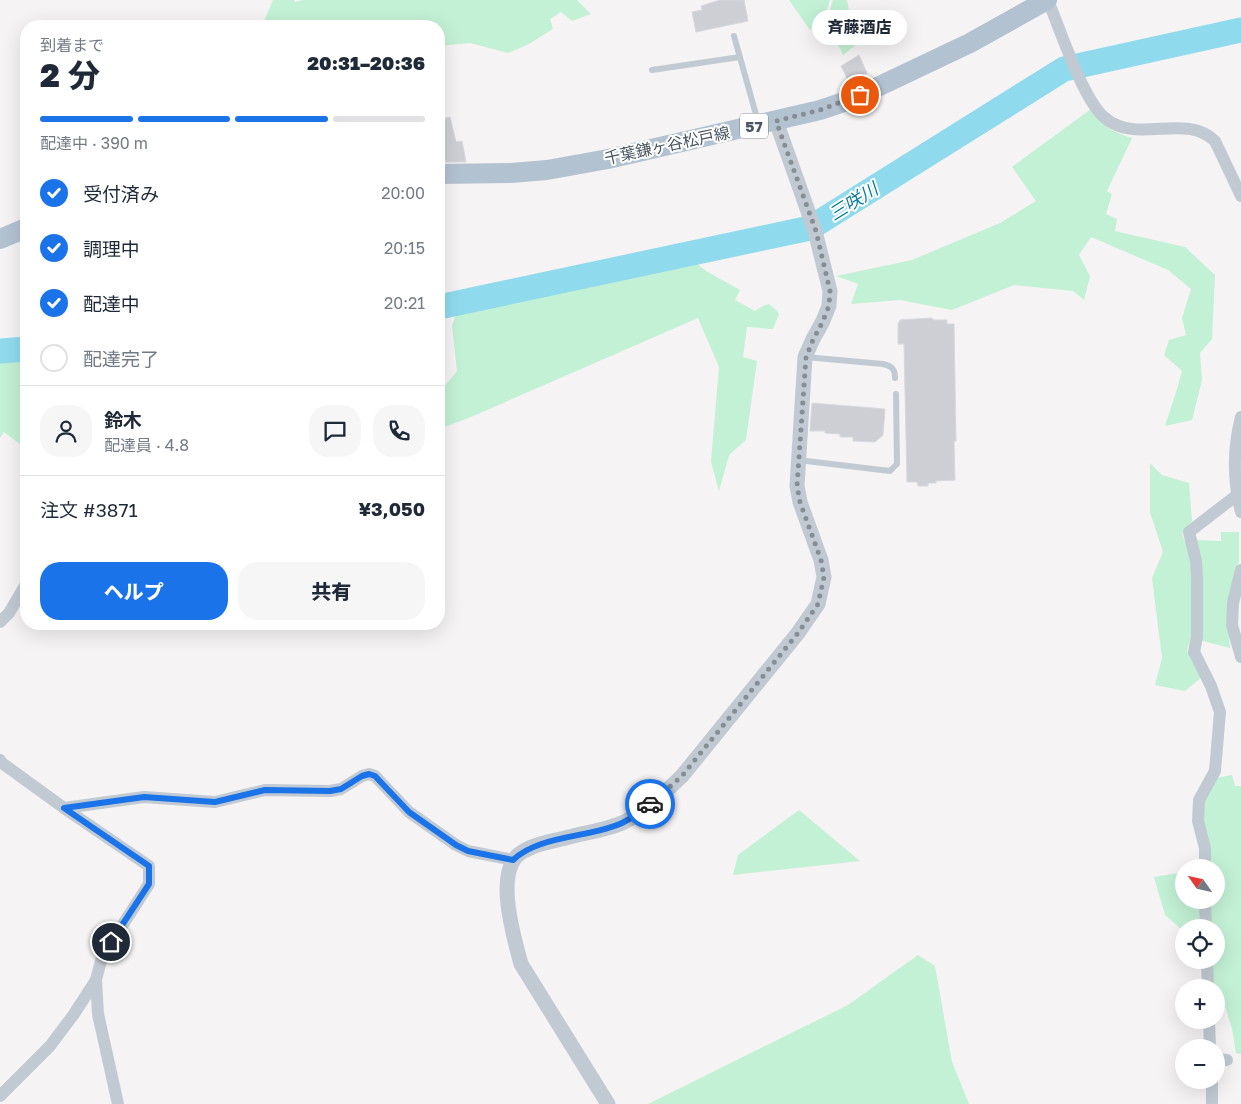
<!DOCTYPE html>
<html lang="ja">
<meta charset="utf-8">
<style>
:root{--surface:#fff;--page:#f6f6f7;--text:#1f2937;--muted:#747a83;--line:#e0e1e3;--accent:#1a73e8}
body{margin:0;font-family:"Golos Text","Noto Sans JP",sans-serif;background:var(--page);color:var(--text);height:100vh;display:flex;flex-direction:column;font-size:19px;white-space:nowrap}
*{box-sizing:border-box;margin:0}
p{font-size:16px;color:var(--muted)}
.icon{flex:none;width:28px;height:28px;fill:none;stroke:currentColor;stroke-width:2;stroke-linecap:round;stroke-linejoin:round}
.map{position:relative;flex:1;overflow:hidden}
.sheet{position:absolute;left:20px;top:20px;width:425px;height:610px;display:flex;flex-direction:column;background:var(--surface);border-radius:20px;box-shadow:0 5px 20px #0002}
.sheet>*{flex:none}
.needle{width:32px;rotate:304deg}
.buttons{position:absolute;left:1175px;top:859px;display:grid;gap:10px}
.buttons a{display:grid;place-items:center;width:50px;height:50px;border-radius:50%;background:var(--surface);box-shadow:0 5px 20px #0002;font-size:25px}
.pin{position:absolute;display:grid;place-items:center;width:42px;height:42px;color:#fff;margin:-21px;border:2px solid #fff;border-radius:50%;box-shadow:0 1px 5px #0007}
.courier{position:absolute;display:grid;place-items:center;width:50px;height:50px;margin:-25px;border:4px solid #1a73e8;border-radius:50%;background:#fff;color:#222;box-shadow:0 1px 6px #0007}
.bubble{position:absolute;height:35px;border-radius:18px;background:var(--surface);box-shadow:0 5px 20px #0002;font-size:16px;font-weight:800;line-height:35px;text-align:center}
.overview em{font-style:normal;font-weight:800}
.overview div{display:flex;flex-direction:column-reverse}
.overview{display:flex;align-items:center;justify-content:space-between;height:85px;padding:0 20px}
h1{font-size:32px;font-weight:800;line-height:38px}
.bar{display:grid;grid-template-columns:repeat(4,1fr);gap:8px 5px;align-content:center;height:60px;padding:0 20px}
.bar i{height:6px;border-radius:4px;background:var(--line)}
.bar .current{background:var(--accent)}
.bar p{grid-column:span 4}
.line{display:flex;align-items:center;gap:12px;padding:0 20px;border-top:1px solid var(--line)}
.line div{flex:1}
.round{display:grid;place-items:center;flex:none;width:52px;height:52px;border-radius:20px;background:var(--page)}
ol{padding:0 20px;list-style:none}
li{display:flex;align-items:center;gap:15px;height:55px}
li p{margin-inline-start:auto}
li .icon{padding:5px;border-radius:50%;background:var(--accent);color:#fff;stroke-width:4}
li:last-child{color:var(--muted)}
li i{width:28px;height:28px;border:2px solid var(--line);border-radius:50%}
.primary-button{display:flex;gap:10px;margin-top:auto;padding:10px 20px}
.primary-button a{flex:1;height:58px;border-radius:20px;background:var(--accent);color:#fff;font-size:20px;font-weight:800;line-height:58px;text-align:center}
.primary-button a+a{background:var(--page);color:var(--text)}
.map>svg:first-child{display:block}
</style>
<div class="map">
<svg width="1241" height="1104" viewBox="0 0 1241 1104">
<rect width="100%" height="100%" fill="#f5f3f3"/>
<!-- green -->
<g fill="#c3f1d5">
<path d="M 273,0 L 294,0 L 295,2 L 303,0 L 577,0 L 591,14 L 572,21 L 561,12 L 550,19 L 553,29 L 527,45 L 508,53 L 470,43 L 439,46 L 439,26 L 262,26 Z"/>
<path d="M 789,0 L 830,0 L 824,18 L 810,30 Z"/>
<path d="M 833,0 L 847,0 L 851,21 L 861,41 L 843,55 L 827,20 Z"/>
<path d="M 1091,109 C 1103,127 1111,131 1132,138 L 1107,191 L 1112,194 L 1106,214 L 1117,219 L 1115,231 L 1185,247 L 1215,275 L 1212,339 L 1200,353 L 1202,380 L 1192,420 L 1165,426 L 1177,389 L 1182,371 L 1164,355 L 1169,340 L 1186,335 L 1182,318 L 1191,289 L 1168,270 L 1091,237 L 1079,255 L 1090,276 L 1084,300 L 1073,291 L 1014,285 L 952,310 L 900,300 L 851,304 L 858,284 L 836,276 L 912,260 L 1000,223 L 1036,201 L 1012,167 Z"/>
<path d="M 692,260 L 706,271 L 740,290 L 735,300 L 755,311 L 763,306 L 769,304 L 776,310 L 779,314 L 773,329 L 747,327 L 743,357 L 757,361 L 746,440 L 729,455 L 719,491 L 711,462 L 719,367 L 698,318 L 471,417 L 439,429 L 439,393 L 457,371 L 452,326 L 458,307 Z"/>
<path d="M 26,358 L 26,441 L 21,445 L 4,432 L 0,438 L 0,360 Z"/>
<path d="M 1150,463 L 1162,475 L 1189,483 L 1192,521 L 1182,533 L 1193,564 L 1192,635 L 1187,650 L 1203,676 L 1185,691 L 1155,685 L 1162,658 L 1152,578 L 1163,552 L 1150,512 Z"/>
<path d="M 1221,532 L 1239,532 L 1239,561 L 1231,598 L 1228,624 L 1230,648 L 1199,640 L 1194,540 L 1221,541 Z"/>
<path d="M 1232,775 L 1235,786 L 1241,786 L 1241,1054 L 1236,1053 L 1232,1029 L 1226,1009 L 1216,999 L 1216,988 L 1212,987 L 1211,960 L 1216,960 L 1216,928 L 1180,928 L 1165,915 L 1154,877 L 1184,872 L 1184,900 L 1216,900 L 1216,868 L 1201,867 L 1203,801 L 1215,778 Z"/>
<path d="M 799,810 L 860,861 L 733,875 L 738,855 Z"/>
<path d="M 918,955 L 935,966 L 952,1062 L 969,1104 L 648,1104 L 848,1005 Z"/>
</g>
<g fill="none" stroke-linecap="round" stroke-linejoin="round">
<!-- river -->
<g stroke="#90daee" stroke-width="25">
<path d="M 439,307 L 810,228 L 1064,69 L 1241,30"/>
<path d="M 0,351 L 26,349"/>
</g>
</g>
<!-- building -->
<g fill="#cdcfd5" stroke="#d7d9de">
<path d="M 720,0 L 744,0 L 748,21 L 696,32 L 692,12 L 702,10 L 701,6 Z"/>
<path d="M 859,55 L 867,73 L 863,75 L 865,80 L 851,86 L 841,66 Z"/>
<path d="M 450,117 L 456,142 L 462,141 L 466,162 L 439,162 L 439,120 Z"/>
<path d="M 931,318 L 934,320 L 947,320 L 947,324 L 954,324 L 956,441 L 954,441 L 955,480 L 936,481 L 936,483 L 928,483 L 928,486 L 918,486 L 917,482 L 907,482 L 904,344 L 898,344 L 898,324 L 900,320 Z"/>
<path d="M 812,403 L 885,409 L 883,435 L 875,442 L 853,441 L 853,437 L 840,437 L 840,434 L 825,433 L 825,431 L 810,431 Z"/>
</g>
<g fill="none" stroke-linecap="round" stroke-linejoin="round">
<!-- service -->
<g stroke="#c1cad2" stroke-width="6">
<path d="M 734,36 L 757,118"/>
<path d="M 652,70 L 740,57"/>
<path d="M 805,357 L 883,364 C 892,366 895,369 895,378"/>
<path d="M 798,460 L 890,471 L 897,464 L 896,394"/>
</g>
<!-- minor -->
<g stroke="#c1cad2" stroke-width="12">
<path d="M 1046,1 L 1051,8 C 1062,35 1084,101 1105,118 C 1137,145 1185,112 1215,141 L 1241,196"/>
<path d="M 1241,417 C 1233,448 1233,481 1241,512"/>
<path d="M 1241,570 L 1233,603 L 1232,625 L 1241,657"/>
<path d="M 0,622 L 9,613 L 26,584"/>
<path d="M 0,760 L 2,763 L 64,808 L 149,866 L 149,884 L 102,957 L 96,980 L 98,1014 L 118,1104"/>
<path d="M 64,808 L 144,797 L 215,802 L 265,790 L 330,791 L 341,789 L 362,776 L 369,774 L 375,776 L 409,812 L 456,845 L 468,851 L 513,860"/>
<path d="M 1205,868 L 1205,848 L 1198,821 L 1199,800 L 1215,771 L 1220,712 L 1211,686 L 1194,652 L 1197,637 L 1197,579 L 1196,561 L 1189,532 L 1237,495"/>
<path d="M 1205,900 L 1206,928"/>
<path d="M 1207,960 L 1208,988"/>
<path d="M 1209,1020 L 1210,1048"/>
<path d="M 1216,1059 L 1227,1060"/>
<path d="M 1212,1080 L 1212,1104"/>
<path d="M 0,1096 L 50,1046 L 74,1014 L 96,980"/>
</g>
<!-- tertiary -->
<path stroke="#c1cad2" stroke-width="15" d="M 608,1104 L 521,964 C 514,938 493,869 522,852 C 538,842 560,840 577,835 C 591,832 608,829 622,823 C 644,813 664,793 682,776 L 798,633 L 818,604 L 824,577 L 821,560 L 800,502 L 797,486 L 805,357 L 813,339 L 822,323 L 829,306 L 830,291 L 815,231 L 776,121"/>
<!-- primary -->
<g stroke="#b3c2d1" stroke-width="20">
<path d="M 439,174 L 511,173 L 547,170 L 608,159 L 820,110 L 850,100 L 970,43 L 1047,0"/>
<path d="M 0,239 L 26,228"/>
</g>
</g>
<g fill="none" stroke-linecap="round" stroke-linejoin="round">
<!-- done -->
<path stroke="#868d94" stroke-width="5" stroke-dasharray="0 9" d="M 650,804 L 682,776 L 798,633 L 818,604 L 824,577 L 821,560 L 800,502 L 797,486 L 806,357 L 813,340 L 822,323 L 829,306 L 830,291 L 816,231 L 776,121 L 820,110 L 860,95"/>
<!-- route -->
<path stroke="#1a73e8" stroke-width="6" d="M 111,942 L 149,884 L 149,866 L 64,808 L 144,797 L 215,802 L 265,790 L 330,791 L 341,789 L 362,776 L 369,774 L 375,776 L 409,812 L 456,845 L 468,851 L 513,860 C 539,835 589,838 622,823 C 632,818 642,811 650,804"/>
</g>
<g text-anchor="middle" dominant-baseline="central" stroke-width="4" stroke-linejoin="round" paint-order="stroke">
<!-- shield labels -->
<rect fill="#fff" stroke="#808990" stroke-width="1" x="740" y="113.5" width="28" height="25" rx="4"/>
<g font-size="15" font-weight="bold" fill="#4a5661">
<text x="754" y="126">57</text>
</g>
<!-- street labels -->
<g font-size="16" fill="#4a5661" stroke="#fff">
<text transform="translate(667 145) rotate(-12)">千葉鎌ヶ谷松戸線</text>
</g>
<!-- water labels -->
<g font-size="18" font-style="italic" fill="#0c7c9b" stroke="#fff">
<text transform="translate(853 201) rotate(-32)">三咲川</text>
</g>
</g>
</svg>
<div class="buttons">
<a><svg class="needle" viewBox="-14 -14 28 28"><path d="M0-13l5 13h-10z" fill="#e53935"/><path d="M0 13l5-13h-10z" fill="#747a83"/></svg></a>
<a><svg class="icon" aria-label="locate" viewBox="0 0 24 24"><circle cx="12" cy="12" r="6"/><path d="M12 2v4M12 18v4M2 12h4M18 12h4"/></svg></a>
<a>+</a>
<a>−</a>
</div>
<div class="pin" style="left:860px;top:95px;background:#ea580c"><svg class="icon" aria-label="bag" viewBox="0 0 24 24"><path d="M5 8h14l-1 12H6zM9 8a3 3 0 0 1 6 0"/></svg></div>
<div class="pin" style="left:111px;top:942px;background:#1f2937"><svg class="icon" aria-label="home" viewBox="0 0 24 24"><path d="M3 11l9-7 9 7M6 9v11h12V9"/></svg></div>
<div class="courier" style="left:650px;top:804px"><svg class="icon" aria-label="car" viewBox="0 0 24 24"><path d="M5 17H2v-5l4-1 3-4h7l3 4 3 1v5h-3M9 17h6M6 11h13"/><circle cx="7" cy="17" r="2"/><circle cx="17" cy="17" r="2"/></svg></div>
<div class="bubble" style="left:812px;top:10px;width:95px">斉藤酒店</div>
<section class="sheet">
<div class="overview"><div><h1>2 分</h1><p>到着まで</p></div><em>20:31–20:36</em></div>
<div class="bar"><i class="current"></i><i class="current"></i><i class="current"></i><i></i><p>配達中 · 390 m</p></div>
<ol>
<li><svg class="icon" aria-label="check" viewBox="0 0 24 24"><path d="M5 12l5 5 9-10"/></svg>受付済み<p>20:00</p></li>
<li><svg class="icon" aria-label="check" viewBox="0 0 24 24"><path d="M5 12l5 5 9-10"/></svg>調理中<p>20:15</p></li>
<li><svg class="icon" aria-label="check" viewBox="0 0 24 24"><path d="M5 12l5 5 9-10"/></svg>配達中<p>20:21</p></li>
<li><i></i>配達完了</li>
</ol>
<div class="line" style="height:90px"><a class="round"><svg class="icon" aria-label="person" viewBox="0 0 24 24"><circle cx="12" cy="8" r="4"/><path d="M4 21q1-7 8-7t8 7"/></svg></a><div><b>鈴木</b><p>配達員 · 4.8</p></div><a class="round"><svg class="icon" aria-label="chat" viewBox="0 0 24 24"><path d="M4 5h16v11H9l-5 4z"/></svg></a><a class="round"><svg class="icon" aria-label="phone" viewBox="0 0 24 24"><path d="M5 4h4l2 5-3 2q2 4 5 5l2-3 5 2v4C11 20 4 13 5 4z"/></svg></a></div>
<div class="line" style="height:65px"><div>注文 #3871</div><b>¥3,050</b></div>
<div class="primary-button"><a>ヘルプ</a><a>共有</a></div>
</section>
</div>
